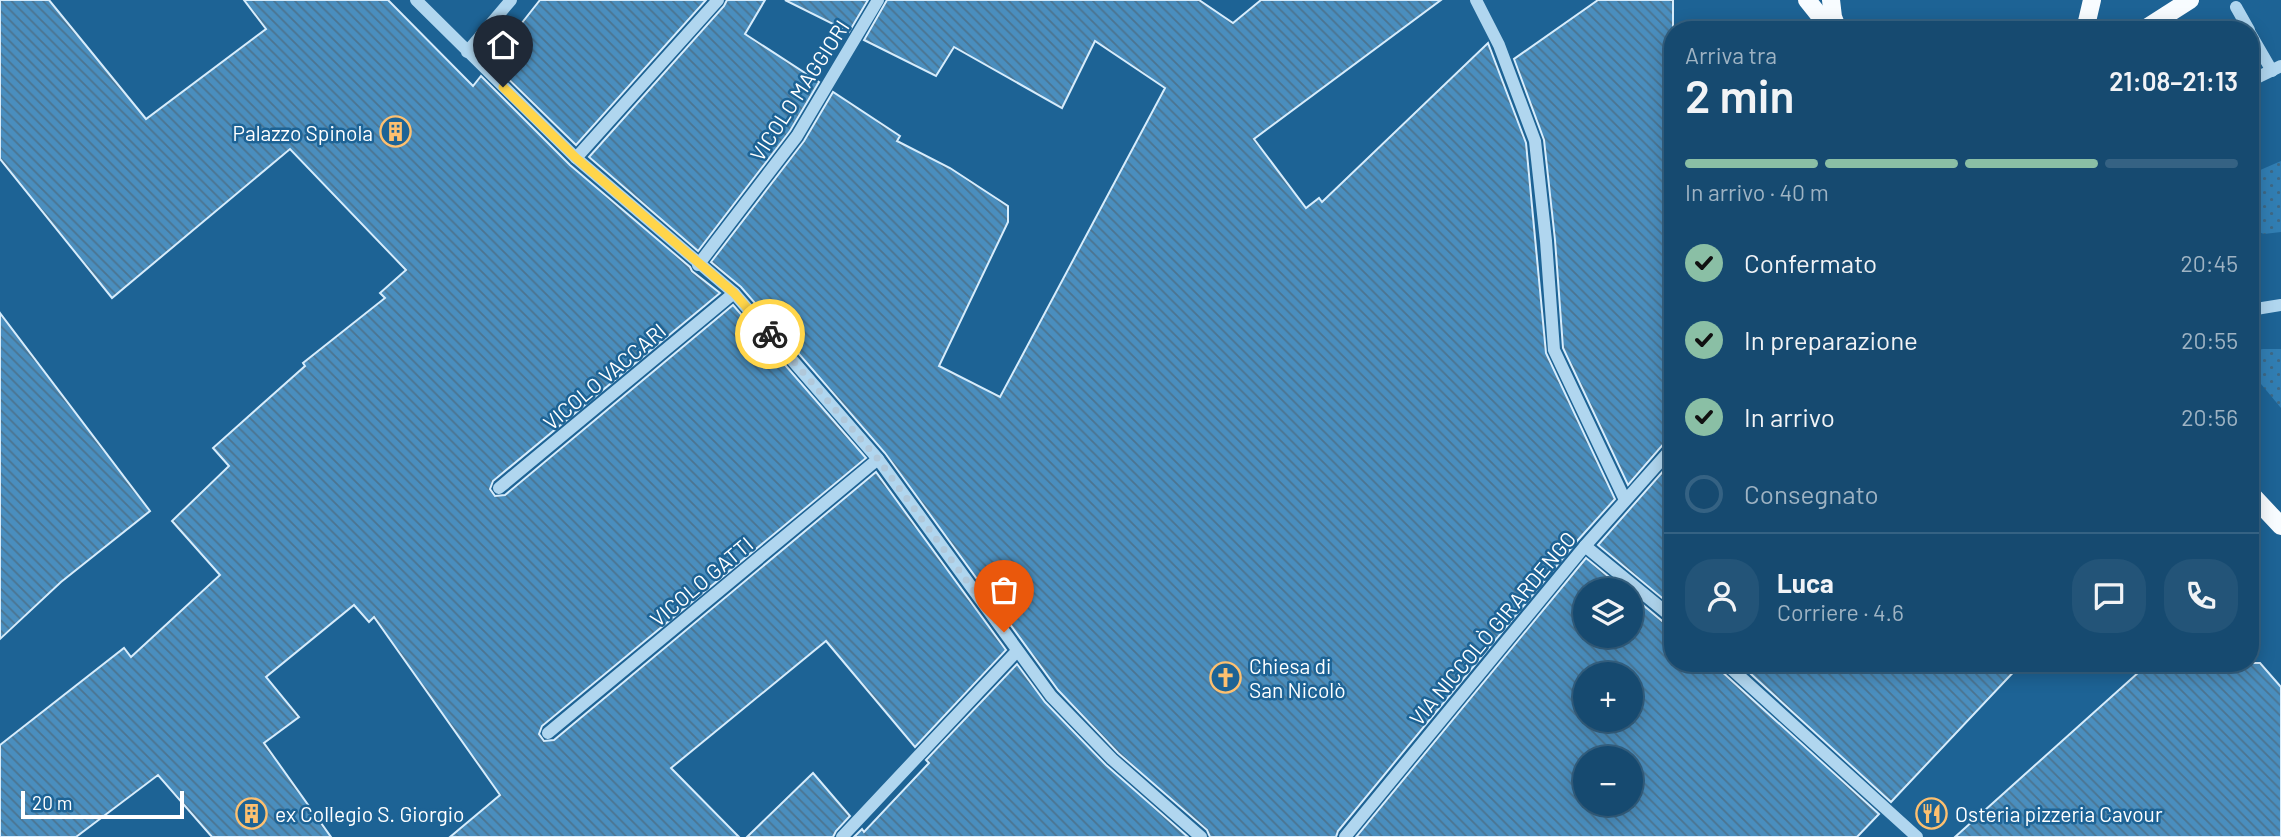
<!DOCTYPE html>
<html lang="it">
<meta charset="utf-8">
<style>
:root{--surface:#164a70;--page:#235478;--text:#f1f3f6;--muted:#9eb3c3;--line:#356283;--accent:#8abfa5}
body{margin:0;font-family:Barlow,sans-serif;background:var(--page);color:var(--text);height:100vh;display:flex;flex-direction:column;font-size:26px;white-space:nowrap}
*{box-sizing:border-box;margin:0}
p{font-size:23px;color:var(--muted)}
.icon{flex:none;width:38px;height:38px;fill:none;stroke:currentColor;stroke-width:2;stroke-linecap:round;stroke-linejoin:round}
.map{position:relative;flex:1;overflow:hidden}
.sheet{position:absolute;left:1664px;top:21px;width:595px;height:651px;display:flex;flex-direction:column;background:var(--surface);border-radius:28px;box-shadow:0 4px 18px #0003,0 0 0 2px var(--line)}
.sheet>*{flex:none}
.tools{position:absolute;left:1573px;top:578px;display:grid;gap:14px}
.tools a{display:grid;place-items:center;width:70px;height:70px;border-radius:50%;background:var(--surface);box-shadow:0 4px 18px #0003,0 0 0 2px var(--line);font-size:35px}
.scale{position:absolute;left:21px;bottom:18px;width:163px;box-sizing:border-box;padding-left:7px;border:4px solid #fff;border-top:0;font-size:19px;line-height:24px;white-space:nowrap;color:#fff;-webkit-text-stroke:5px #1d6395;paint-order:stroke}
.pin{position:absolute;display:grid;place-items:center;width:60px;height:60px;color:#fff;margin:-72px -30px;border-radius:50% 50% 50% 0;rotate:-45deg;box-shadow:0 0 7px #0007}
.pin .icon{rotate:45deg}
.courier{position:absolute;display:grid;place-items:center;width:70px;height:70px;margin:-35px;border:5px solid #ffd54a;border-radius:50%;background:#fff;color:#222;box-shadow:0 2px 9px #0007}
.summary em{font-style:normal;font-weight:600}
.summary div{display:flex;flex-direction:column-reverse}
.summary{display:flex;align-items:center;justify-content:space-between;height:119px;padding:0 21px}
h1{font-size:46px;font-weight:600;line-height:52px}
.bar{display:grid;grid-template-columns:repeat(4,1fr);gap:10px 7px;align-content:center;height:84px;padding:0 21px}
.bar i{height:9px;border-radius:5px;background:var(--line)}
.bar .current{background:var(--accent)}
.bar p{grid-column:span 4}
.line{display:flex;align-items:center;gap:18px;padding:0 21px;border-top:2px solid var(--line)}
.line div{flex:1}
.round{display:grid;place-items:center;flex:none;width:74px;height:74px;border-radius:28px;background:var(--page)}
ol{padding:0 21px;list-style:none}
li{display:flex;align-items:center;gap:21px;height:77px}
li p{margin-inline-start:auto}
li .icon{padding:7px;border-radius:50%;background:var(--accent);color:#111;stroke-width:4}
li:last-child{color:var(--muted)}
li i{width:38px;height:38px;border:4px solid var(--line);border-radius:50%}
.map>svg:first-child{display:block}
</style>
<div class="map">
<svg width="2281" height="837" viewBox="0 0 2281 837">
<defs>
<pattern id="grass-dots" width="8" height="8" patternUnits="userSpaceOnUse" patternTransform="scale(1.75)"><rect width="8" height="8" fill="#317eb3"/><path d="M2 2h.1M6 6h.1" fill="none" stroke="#3d6885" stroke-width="1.8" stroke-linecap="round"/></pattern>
<pattern id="building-back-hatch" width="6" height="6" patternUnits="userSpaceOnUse" patternTransform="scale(1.75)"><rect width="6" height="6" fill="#4a8ebe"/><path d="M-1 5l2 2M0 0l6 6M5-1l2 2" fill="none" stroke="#4b7490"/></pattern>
</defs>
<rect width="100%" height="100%" fill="#1d6395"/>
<!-- grass -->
<g fill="url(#grass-dots)">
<path d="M 2281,161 L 2281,232 L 2264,234 L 2251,229 L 2251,174 Z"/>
<path d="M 2263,349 L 2281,349 L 2281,408 L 2251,372 L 2251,351 Z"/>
</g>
<!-- building -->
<g fill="url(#building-back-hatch)" stroke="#d7ecfb" stroke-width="2" fill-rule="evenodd">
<path d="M 0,0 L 49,0 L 146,119 L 266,29 L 244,0 L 388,0 L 473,86 L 481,76 L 570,165 L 690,267 L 692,271 L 720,293 L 493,481 L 490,489 L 495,496 L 505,495 L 733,305 L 866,458 L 542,726 L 539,734 L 544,741 L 554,740 L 876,472 L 1006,650 L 915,747 L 826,641 L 671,768 L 739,837 L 450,837 L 500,795 L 374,617 L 369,622 L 354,605 L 266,677 L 299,717 L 264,743 L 331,837 L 212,837 L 158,775 L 76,837 L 0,837 L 0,745 L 124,648 L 131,657 L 220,575 L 172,521 L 229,466 L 213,448 L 305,366 L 303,363 L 385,298 L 380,293 L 406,270 L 290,149 L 112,298 L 0,159 Z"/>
<path d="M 540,0 L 706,0 L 576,145 L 491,62 Z"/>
<path d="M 727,0 L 765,0 L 745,34 L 819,82 L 790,131 L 698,251 L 589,157 L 724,6 Z"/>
<path d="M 785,0 L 868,0 L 849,32 Z"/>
<path d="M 887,0 L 1199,0 L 1233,23 L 1261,0 L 1441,0 L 1254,139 L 1306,208 L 1319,198 L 1322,202 L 1488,43 L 1526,143 L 1546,353 L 1615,499 L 1578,540 L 1338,831 L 1336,837 L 1210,837 L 1207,830 L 1118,753 L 1058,690 L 885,453 L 741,287 L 711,262 L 804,141 L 833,92 L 900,136 L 897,141 L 950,168 L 1008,206 L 1008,222 L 939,366 L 1000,397 L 1165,88 L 1095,41 L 1062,108 L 954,47 L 936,76 L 864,40 Z"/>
<path d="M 1598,0 L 1673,0 L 1673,438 L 1666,441 L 1628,485 L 1563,348 L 1555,240 L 1544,140 L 1514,59 Z"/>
<path d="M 0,313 L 150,511 L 61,582 L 0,639 Z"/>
<path d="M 1673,460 L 1673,607 L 1598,545 Z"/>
<path d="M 1586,558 L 1625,590 L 1586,590 L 1586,635 L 1631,635 L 1631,595 L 1667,625 L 1673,627 L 1673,663 L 1715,663 L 1719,669 L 1879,814 L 1857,837 L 1356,837 ZM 1586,674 L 1631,674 L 1631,719 L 1586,719 ZM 1586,758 L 1631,758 L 1631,803 L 1586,803 Z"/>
<path d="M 1743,663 L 2022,663 L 1891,802 L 1741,665 Z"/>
<path d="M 2149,663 L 2260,663 L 2281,687 L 2281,837 L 1955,837 Z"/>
<path d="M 1017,664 L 1045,702 L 1106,765 L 1188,837 L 854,837 L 862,829 L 864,832 L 929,763 L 926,760 Z"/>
<path d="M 813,773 L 850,816 L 836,831 L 833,837 L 747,837 Z"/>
</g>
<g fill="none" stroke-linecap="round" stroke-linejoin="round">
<!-- minor -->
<g stroke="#b0d6ef" stroke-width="12">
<path d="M 416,0 L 576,158 L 734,293 L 878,459 L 1051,696 L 1112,759 L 1201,837"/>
<path d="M 1476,0 L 1499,45 L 1535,141 L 1546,241 L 1554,350 L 1625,500"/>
<path d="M 2236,7 L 2249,30"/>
<path d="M 2250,33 L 2272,71"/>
<path d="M 467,52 L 511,0"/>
<path d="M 2250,81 L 2281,66"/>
<path d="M 576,158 L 718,0"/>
<path d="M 698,265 L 797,136 L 878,0"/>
<path d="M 2250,310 L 2281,305"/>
<path d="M 499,488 L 734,293"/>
<path d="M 1585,546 L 1673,618"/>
<path d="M 1725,663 L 1917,837"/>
<path d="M 548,733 L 878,459"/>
<path d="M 842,837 L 1017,651"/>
<path d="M 1345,837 L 1585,546 L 1673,447"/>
</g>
<!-- major -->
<g stroke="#f8fcff" stroke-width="18">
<path d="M 1807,0 L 1831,30"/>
<path d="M 1831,0 L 1833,17 L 1838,30"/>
<path d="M 2085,30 L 2092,0"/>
<path d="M 2143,30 L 2190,0"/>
<path d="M 2250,493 L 2281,526"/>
</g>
</g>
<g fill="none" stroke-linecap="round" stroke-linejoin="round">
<!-- done -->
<path stroke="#b0c8da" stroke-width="7" stroke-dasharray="0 12.6" d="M 770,334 L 878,459 L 1004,632"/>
<!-- route -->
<path stroke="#ffd54a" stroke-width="9" d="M 503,87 L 576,158 L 734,293 L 770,334"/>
</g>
<!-- icons -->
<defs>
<symbol id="building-ring" viewBox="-11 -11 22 22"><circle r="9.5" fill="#1d6395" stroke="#fec06f" stroke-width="1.5"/><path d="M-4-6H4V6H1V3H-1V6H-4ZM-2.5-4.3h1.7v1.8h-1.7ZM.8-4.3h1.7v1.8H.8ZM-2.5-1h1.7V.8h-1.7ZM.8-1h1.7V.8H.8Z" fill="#fec06f"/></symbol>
<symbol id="church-ring" viewBox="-11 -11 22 22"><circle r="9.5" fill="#1d6395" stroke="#fec06f" stroke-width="1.5"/><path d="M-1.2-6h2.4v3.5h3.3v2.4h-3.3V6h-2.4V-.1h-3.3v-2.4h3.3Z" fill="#fec06f"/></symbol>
<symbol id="restaurant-ring" viewBox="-11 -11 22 22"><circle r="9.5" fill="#1d6395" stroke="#fec06f" stroke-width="1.5"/><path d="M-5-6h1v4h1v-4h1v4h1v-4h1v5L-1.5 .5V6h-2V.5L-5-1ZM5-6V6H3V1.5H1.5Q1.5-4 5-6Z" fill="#fec06f"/></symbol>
</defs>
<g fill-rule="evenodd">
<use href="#building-ring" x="378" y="114" width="35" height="35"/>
<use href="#church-ring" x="1208" y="660" width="35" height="35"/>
<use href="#building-ring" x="234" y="796" width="35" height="35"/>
<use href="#restaurant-ring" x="1914" y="796" width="35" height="35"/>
</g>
<g text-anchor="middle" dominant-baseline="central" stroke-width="5" stroke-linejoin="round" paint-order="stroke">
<!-- street labels -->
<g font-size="21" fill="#fff" stroke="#1d6395">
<text transform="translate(799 90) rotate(-57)">VICOLO MAGGIORI</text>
<text transform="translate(604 376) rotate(-40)">VICOLO VACCARI</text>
<text transform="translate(701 581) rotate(-40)">VICOLO GATTI</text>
<text transform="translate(1492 628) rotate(-50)">VIA NICCOLÒ GIRARDENGO</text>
</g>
<!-- poi labels -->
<g font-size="21" fill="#fff" stroke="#1d6395" text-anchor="start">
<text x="373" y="132" text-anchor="end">Palazzo Spinola</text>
<text x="1249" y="665">Chiesa di<tspan x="1249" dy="24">San Nicolò</tspan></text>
<text x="275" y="813">ex Collegio S. Giorgio</text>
<text x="1955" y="813">Osteria pizzeria Cavour</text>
</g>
</g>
</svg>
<div class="tools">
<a><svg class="icon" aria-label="layers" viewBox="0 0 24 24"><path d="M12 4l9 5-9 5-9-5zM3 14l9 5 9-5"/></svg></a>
<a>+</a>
<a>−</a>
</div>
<div class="scale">20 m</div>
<div class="pin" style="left:1004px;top:632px;background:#ea580c"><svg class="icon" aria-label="bag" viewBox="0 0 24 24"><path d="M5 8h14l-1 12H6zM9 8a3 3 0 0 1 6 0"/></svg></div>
<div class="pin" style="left:503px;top:87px;background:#1f2937"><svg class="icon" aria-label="home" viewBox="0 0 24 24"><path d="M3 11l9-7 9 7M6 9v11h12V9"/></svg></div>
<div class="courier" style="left:770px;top:334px"><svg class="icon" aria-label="bike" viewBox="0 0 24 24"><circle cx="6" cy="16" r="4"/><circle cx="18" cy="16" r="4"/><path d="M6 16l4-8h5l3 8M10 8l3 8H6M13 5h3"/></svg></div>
<section class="sheet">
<div class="summary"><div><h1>2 min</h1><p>Arriva tra</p></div><em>21:08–21:13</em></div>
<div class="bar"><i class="current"></i><i class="current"></i><i class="current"></i><i></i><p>In arrivo · 40 m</p></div>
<ol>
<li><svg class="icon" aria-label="check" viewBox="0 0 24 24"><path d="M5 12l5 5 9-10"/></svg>Confermato<p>20:45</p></li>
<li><svg class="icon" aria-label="check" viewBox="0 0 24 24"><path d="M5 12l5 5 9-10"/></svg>In preparazione<p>20:55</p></li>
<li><svg class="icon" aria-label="check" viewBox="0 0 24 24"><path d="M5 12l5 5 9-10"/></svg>In arrivo<p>20:56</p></li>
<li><i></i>Consegnato</li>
</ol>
<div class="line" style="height:126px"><a class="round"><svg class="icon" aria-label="person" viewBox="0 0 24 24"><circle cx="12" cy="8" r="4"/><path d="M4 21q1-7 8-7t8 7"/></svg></a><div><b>Luca</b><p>Corriere · 4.6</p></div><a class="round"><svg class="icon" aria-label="chat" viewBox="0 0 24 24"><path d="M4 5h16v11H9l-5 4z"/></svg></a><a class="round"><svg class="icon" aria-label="phone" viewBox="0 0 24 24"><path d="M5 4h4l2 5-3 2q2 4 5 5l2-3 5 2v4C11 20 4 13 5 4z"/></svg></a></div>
</section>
</div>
